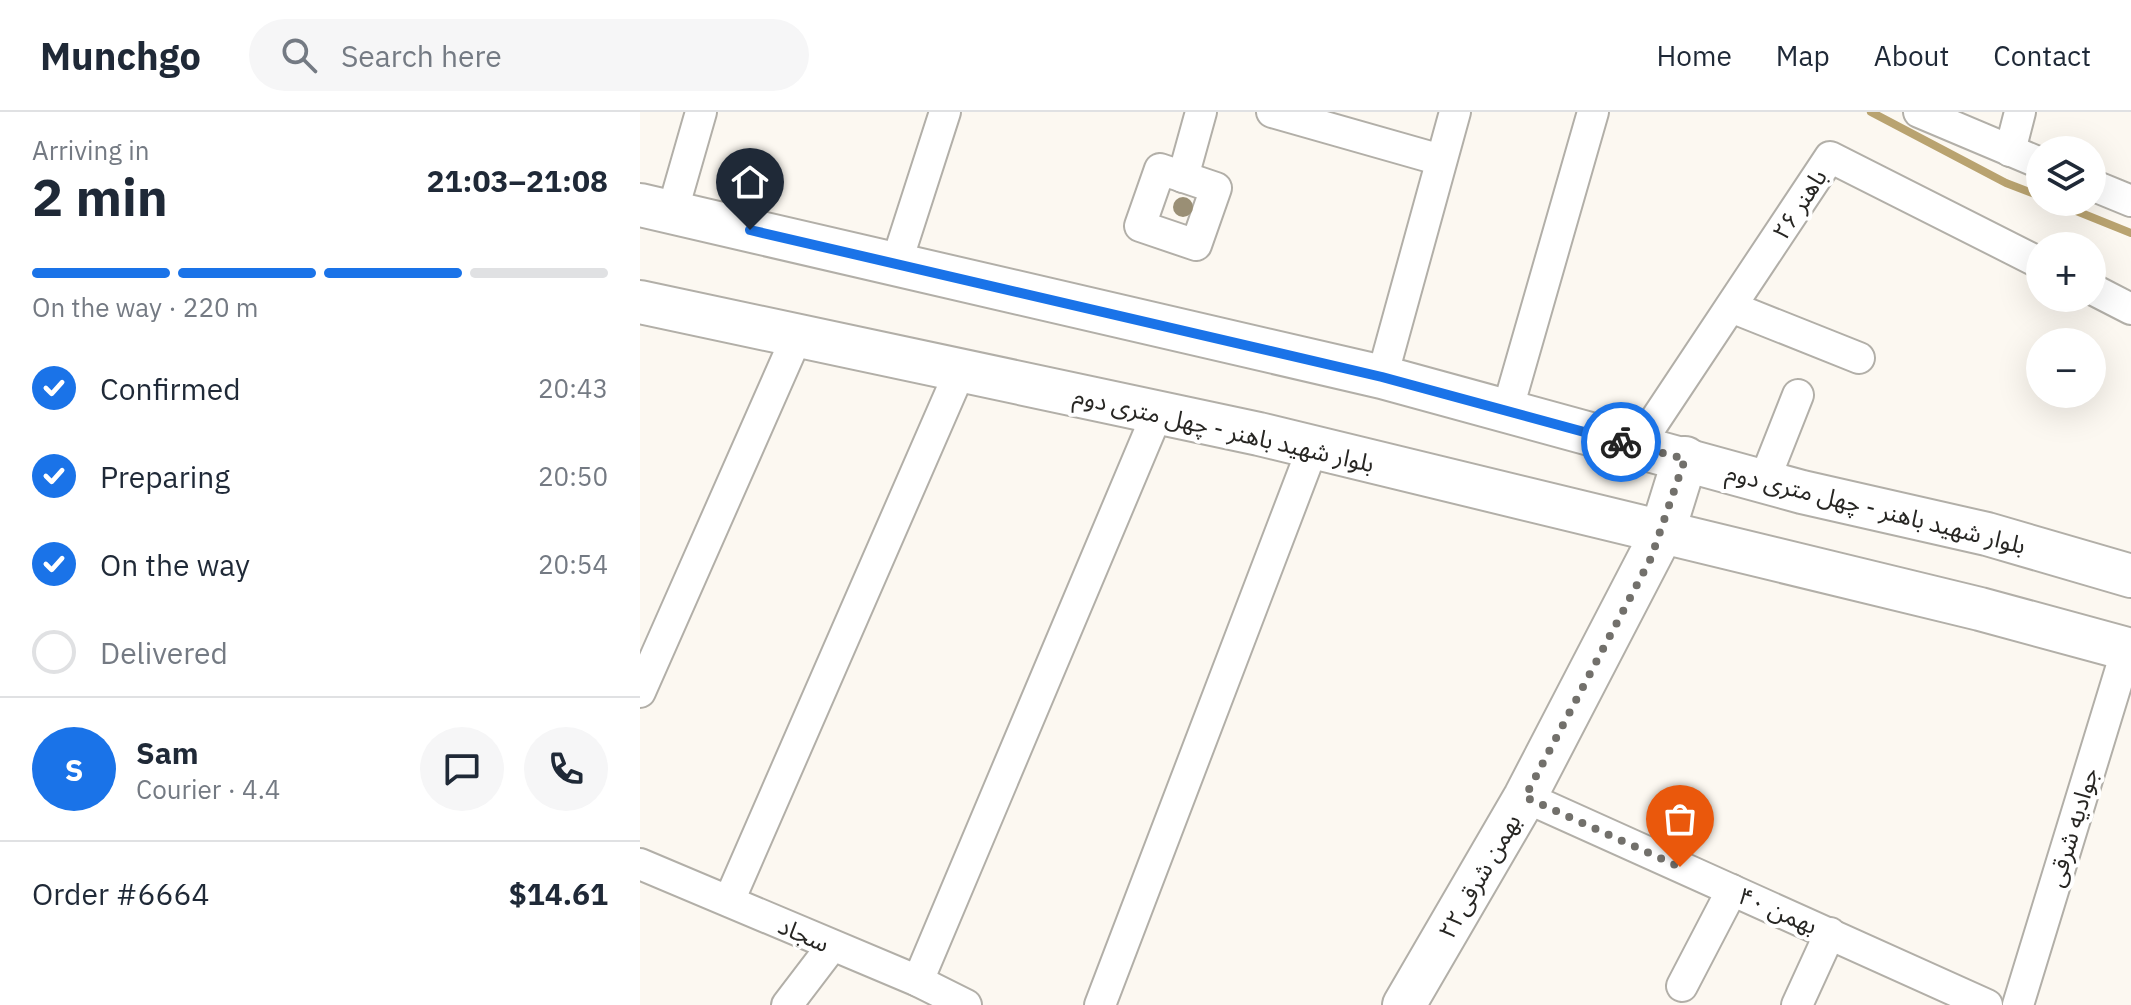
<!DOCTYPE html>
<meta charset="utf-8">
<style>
:root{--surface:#fff;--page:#f6f6f7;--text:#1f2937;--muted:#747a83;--line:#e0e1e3;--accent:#1a73e8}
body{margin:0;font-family:"IBM Plex Sans","Noto Sans Arabic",sans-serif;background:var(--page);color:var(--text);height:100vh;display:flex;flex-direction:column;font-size:30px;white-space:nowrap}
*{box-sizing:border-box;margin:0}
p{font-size:26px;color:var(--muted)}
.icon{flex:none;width:44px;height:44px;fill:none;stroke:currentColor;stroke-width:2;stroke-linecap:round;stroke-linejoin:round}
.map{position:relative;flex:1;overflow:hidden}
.sheet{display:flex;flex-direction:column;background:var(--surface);width:640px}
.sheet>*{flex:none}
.buttons{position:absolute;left:1386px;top:24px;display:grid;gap:16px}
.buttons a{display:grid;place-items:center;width:80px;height:80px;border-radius:50%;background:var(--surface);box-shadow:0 8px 32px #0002;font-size:40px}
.pin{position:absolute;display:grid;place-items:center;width:68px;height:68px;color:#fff;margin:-82px -34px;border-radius:50% 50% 50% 0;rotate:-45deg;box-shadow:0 0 8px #0007}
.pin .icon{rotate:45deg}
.courier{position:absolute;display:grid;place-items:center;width:80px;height:80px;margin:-40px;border:6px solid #1a73e8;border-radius:50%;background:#fff;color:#222;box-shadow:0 2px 10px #0007}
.head em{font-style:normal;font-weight:700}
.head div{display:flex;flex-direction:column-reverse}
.head{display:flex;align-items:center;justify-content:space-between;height:136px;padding:0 32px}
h1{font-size:52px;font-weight:700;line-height:60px}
.bar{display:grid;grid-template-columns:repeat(4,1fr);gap:12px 8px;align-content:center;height:96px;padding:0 32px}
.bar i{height:10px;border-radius:6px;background:var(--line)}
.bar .current{background:var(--accent)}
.bar p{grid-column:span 4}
.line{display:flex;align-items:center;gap:20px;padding:0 32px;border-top:2px solid var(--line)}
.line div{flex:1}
.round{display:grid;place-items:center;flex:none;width:84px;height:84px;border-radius:42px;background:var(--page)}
ol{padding:0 32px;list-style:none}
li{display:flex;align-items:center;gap:24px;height:88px}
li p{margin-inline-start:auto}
li .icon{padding:8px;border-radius:50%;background:var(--accent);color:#fff;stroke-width:4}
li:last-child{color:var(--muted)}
li i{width:44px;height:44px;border:4px solid var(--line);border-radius:50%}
header{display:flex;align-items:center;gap:48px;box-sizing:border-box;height:112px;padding:0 40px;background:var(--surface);border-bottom:2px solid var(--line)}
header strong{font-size:38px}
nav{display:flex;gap:44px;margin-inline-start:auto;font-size:28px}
.search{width:560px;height:72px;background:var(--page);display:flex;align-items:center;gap:20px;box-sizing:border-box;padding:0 28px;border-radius:44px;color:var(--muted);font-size:30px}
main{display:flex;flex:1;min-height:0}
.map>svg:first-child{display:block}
</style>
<header>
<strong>Munchgo</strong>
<div class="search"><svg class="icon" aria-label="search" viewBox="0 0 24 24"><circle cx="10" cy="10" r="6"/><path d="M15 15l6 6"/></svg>Search here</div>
<nav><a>Home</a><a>Map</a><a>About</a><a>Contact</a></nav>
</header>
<main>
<section class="sheet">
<div class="head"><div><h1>2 min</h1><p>Arriving in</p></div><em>21:03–21:08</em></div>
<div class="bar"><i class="current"></i><i class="current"></i><i class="current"></i><i></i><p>On the way · 220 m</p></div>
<ol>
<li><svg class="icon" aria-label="check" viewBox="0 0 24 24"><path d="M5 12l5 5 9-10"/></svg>Confirmed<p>20:43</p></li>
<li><svg class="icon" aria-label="check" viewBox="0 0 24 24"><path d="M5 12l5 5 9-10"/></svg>Preparing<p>20:50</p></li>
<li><svg class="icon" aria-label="check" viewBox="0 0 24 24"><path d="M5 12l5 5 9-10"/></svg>On the way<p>20:54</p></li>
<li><i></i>Delivered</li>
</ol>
<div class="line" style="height:144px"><b class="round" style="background:var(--accent);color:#fff">S</b><div><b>Sam</b><p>Courier · 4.4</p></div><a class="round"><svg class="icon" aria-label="chat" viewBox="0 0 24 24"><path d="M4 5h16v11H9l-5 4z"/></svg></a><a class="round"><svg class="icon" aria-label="phone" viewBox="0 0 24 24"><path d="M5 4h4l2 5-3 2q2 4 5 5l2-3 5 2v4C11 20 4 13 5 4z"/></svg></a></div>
<div class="line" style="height:104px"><div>Order #6664</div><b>$14.61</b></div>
</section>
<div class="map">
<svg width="1491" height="893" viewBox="0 0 1491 893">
<rect width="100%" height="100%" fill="#fcf8f1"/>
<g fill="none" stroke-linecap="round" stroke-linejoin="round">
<!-- stream -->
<g stroke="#b9a370" stroke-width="8">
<path d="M 1231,0 L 1366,71 L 1400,84"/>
<path d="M 1414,90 L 1491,121"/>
</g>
<defs>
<g id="street">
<path d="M 632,0 L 801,48"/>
<path d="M 1279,0 L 1400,51"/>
<path d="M 1370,39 L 1380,0"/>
<path d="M 520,57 L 576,76 L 556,133 L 500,114 Z"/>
<path d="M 543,65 L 561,0"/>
<path d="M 1452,73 L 1491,89"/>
<path d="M 32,101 L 61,0"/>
<path d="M 256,152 L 305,0"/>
<path d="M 1452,177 L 1491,197"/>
<path d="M 1091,195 L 1219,246"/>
<path d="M 742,265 L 815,0"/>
<path d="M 868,296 L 953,0"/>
<path d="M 998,334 L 1190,45 L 1400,151"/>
<path d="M 1124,369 L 1158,283"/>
<path d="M 0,580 L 158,222"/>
<path d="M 885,685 L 1347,893"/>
<path d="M 0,752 L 278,869 L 326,893"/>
<path d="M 89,789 L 321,257"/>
<path d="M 278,869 L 517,302"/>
<path d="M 1042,874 L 1092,778"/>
<path d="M 147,893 L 192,834"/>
<path d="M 460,893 L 673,335"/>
<path d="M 1157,893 L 1190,821"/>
<path d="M 1378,893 L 1487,537"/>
</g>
<g id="secondary">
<path d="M 0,93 L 742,265 L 1162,380 L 1347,422 L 1491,464"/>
<path d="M 0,190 L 619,322 L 1340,497 L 1491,538"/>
<path d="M 764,893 L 885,685 L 1022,421"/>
</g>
<path id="primary" d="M 1022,421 L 1045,347"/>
</defs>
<!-- street casing -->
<use href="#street" stroke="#b2afa8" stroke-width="34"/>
<!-- secondary casing -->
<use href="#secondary" stroke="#b2afa8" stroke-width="46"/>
<!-- primary casing -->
<use href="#primary" stroke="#b2afa8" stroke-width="48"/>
<!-- street -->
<use href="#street" stroke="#fff" stroke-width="30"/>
<!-- secondary -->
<use href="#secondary" stroke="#fff" stroke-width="42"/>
<!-- primary -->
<use href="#primary" stroke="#fff" stroke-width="44"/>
</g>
<!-- trees -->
<circle fill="#9a8f75" cx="543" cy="95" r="10"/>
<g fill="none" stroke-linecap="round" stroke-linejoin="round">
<!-- done -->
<path stroke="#72706b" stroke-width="8" stroke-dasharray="0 14.4" d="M 981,330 L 1045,347 L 1011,446 L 885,685 L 1040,755"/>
<!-- route -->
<path stroke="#1a73e8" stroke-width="10" d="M 110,118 L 742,265 L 981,330"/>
</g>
<g text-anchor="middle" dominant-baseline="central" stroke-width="8" stroke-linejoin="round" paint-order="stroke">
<!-- street labels -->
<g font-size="24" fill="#272623" stroke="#fff">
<text transform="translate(1159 92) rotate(-57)">باهنر ۲۶</text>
<text transform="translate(584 317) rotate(13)">بلوار شهید باهنر - چهل متری دوم</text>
<text transform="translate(1236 396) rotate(14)">بلوار شهید باهنر - چهل متری دوم</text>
<text transform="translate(1432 715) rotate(-73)">جوادیه شرقی</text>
<text transform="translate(839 764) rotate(-60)">۲۲بهمن شرقی</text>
<text transform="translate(1138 798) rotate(23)">بهمن ۴۰</text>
<text transform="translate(164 822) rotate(23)">سجاد</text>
</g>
</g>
</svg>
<div class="buttons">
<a><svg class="icon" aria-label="layers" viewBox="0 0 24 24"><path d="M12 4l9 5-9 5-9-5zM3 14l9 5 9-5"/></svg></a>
<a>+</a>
<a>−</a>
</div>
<div class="pin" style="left:1040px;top:755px;background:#ea580c"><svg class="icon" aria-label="bag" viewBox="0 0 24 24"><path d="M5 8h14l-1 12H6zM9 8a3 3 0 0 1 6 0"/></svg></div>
<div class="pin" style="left:110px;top:118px;background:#1f2937"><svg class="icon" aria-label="home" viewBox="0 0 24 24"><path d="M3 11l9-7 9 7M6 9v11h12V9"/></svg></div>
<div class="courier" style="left:981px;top:330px"><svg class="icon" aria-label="bike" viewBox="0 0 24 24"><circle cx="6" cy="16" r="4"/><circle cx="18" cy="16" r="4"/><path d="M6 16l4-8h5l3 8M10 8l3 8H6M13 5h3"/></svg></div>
</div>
</main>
